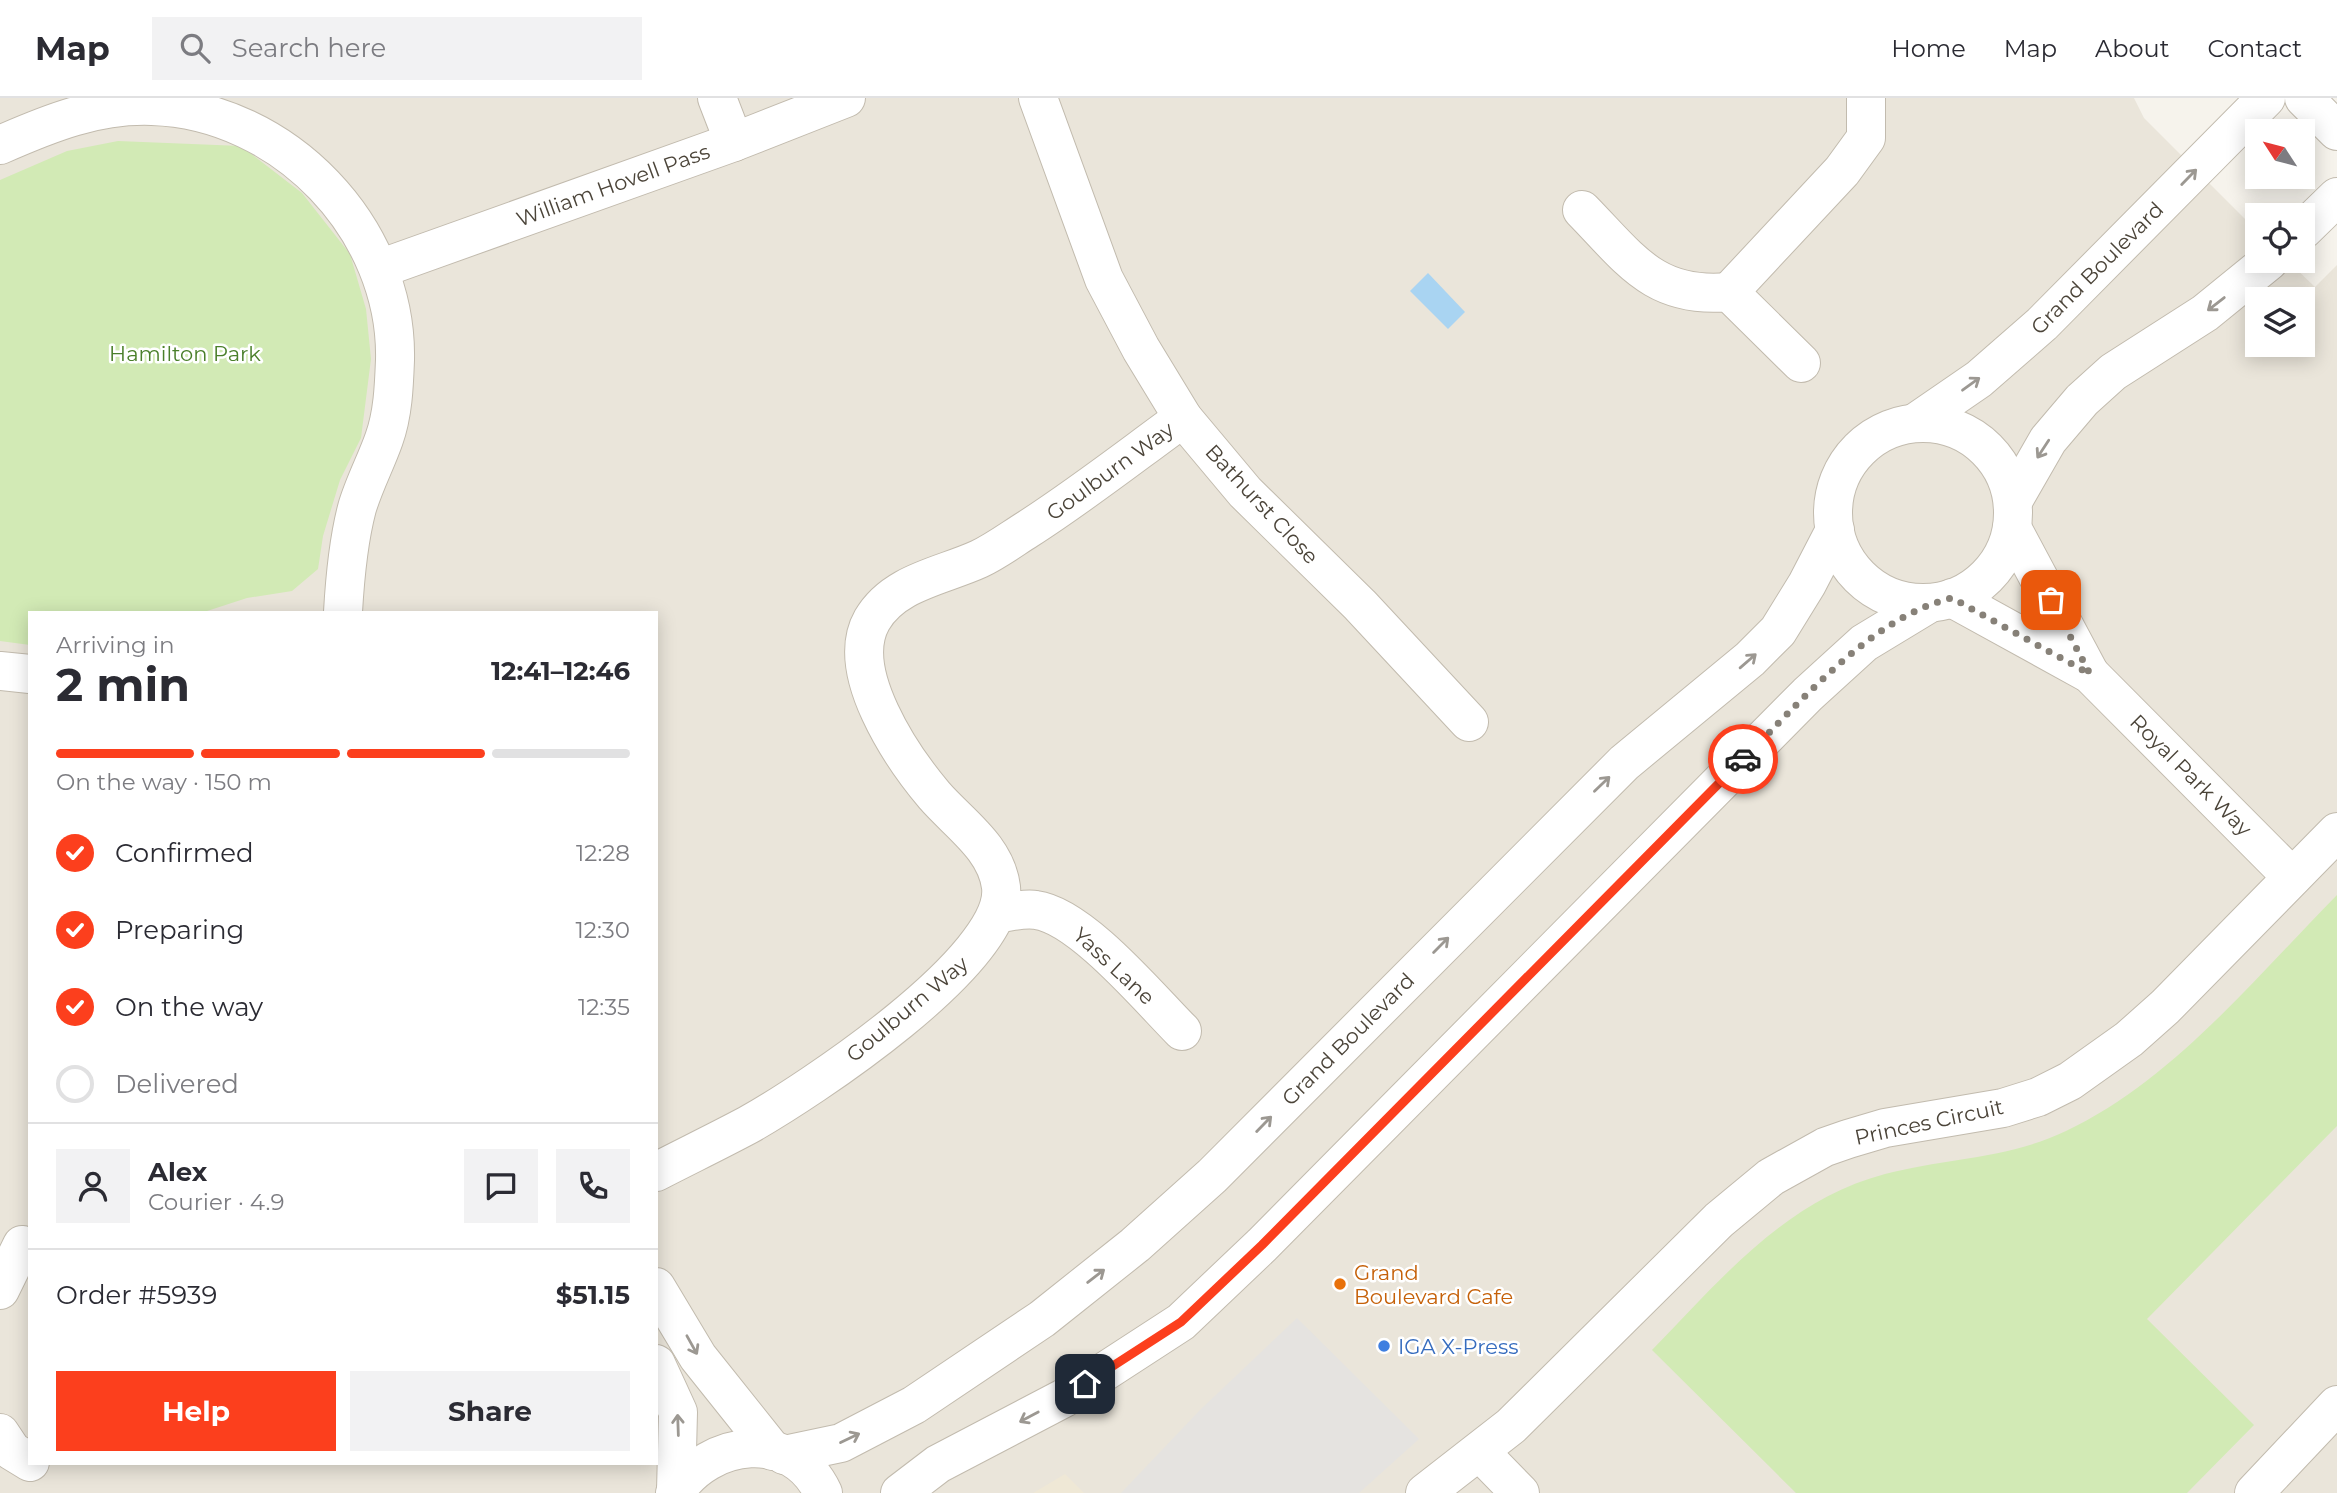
<!DOCTYPE html>
<meta charset="utf-8">
<style>
:root{--surface:#fff;--page:#f2f2f3;--text:#2b2b33;--muted:#7c7c81;--line:#e1e1e2;--accent:#fc3f1d}
body{margin:0;font-family:Montserrat,sans-serif;background:var(--page);color:var(--text);height:100vh;display:flex;flex-direction:column;font-size:26px;white-space:nowrap}
*{box-sizing:border-box;margin:0}
p{font-size:23px;color:var(--muted)}
.icon{flex:none;width:38px;height:38px;fill:none;stroke:currentColor;stroke-width:2;stroke-linecap:round;stroke-linejoin:round}
.map{position:relative;flex:1;overflow:hidden}
.drawer{position:absolute;left:28px;top:513px;width:630px;height:854px;display:flex;flex-direction:column;background:var(--surface);border-radius:0px;box-shadow:0 4px 18px #0003}
.drawer>*{flex:none}
.needle{width:46px;rotate:306deg}
.controls{position:absolute;left:2245px;top:21px;display:grid;gap:14px}
.controls a{display:grid;place-items:center;width:70px;height:70px;border-radius:0px;background:var(--surface);box-shadow:0 4px 18px #0003;font-size:35px}
.pin{position:absolute;display:grid;place-items:center;width:60px;height:60px;color:#fff;margin:-30px;border-radius:14px;box-shadow:0 4px 10px #0006}
.courier{position:absolute;display:grid;place-items:center;width:70px;height:70px;margin:-35px;border:5px solid #fc3f1d;border-radius:50%;background:#fff;color:#222;box-shadow:0 2px 9px #0007}
.headline em{font-style:normal;font-weight:700}
.headline div{display:flex;flex-direction:column-reverse}
.headline{display:flex;align-items:center;justify-content:space-between;height:119px;padding:0 28px}
h1{font-size:46px;font-weight:700;line-height:52px}
.bar{display:grid;grid-template-columns:repeat(4,1fr);gap:10px 7px;align-content:center;height:84px;padding:0 28px}
.bar i{height:9px;border-radius:5px;background:var(--line)}
.bar .selected{background:var(--accent)}
.bar p{grid-column:span 4}
.line{display:flex;align-items:center;gap:18px;padding:0 28px;border-top:2px solid var(--line)}
.line div{flex:1}
.round{display:grid;place-items:center;flex:none;width:74px;height:74px;border-radius:0px;background:var(--page)}
ol{padding:0 28px;list-style:none}
li{display:flex;align-items:center;gap:21px;height:77px}
li p{margin-inline-start:auto}
li .icon{padding:7px;border-radius:50%;background:var(--accent);color:#fff;stroke-width:4}
li:last-child{color:var(--muted)}
li i{width:38px;height:38px;border:4px solid var(--line);border-radius:50%}
.cta{display:flex;gap:14px;margin-top:auto;padding:14px 28px}
.cta a{flex:1;height:80px;border-radius:0px;background:var(--accent);color:#fff;font-size:28px;font-weight:700;line-height:80px;text-align:center}
.cta a+a{background:var(--page);color:var(--text)}
header{display:flex;align-items:center;gap:42px;box-sizing:border-box;height:98px;padding:0 35px;background:var(--surface);border-bottom:2px solid var(--line)}
header strong{font-size:33px}
nav{display:flex;gap:38px;margin-inline-start:auto;font-size:24px}
.search{width:490px;height:63px;background:var(--page);display:flex;align-items:center;gap:18px;box-sizing:border-box;padding:0 24px;border-radius:0px;color:var(--muted);font-size:26px}
.map>svg:first-child{display:block}
</style>
<header>
<strong>Map</strong>
<div class="search"><svg class="icon" aria-label="search" viewBox="0 0 24 24"><circle cx="10" cy="10" r="6"/><path d="M15 15l6 6"/></svg>Search here</div>
<nav><a>Home</a><a>Map</a><a>About</a><a>Contact</a></nav>
</header>
<div class="map">
<svg width="2337" height="1395" viewBox="0 0 2337 1395">
<rect width="100%" height="100%" fill="#f6f3ec"/>
<!-- residential -->
<path fill="#eae5da" fill-rule="evenodd" d="M 0,0 L 2134,0 L 2144,20 L 2257,133 L 2258,163 L 2288,163 L 2315,189 L 2337,167 L 2337,1395 L 0,1395 ZM 2258,201 L 2303,201 L 2303,247 L 2258,247 ZM 30,514 L 656,514 L 656,1365 L 30,1365 Z"/>
<!-- education -->
<path fill="#efe8d6" d="M 1065,1376 L 1084,1395 L 1033,1395 Z"/>
<!-- green -->
<g fill="#d2eab5">
<path d="M 118,43 L 241,48 L 302,95 L 350,156 L 366,211 L 371,261 L 361,340 L 340,382 L 323,438 L 318,471 L 292,493 L 247,500 L 204,514 L 30,514 L 30,547 L 0,543 L 0,82 L 67,53 Z"/>
<path d="M 2337,797 L 2337,1028 L 2147,1221 L 2254,1327 L 2187,1395 L 1796,1395 L 1652,1252 C 1721,1181 1786,1102 1885,1076 C 1946,1060 2008,1061 2066,1033 C 2172,983 2255,880 2337,797 Z"/>
</g>
<!-- parking -->
<path fill="#e5e3e0" d="M 1297,1220 L 1419,1341 L 1359,1395 L 1121,1395 L 1200,1312 Z"/>
<!-- water -->
<path fill="#a9d4f2" d="M 1428,175 L 1465,214 L 1448,231 L 1410,193 Z"/>
<g fill="none" stroke-linecap="round" stroke-linejoin="round">
<defs>
<g id="minor">
<path d="M 717,0 L 734,44"/>
<path d="M 1038,0 L 1104,181 L 1141,251 L 1183,320 L 1245,394 L 1360,507 L 1469,624"/>
<path d="M 0,47 C 50,25 97,6 152,8 C 284,12 398,131 395,262 C 394,288 393,316 384,341 C 376,364 364,386 357,410 C 348,444 345,479 343,514"/>
<path d="M 1582,112 C 1630,161 1654,201 1729,194 L 1801,265"/>
<path d="M 379,171 L 734,44 L 846,0"/>
<path d="M 1729,194 L 1842,73 L 1866,40 L 1866,0"/>
<path d="M 2012,430 L 2090,576"/>
<path d="M 1952,500 L 2090,576 L 2292,779"/>
<path d="M 0,573 L 30,576"/>
<path d="M 998,815 C 1010,814 1024,810 1036,812 C 1081,818 1149,900 1182,933"/>
<path d="M 656,1074 C 687,1058 718,1043 748,1027 C 807,994 1009,861 1001,789 C 996,749 958,725 934,697 C 902,659 843,573 872,522 C 894,484 942,478 979,461 C 996,453 1012,441 1028,431 C 1081,397 1132,357 1183,320"/>
<path d="M 656,1189 L 698,1259 L 773,1353"/>
<path d="M 0,1192 L 22,1147"/>
<path d="M 656,1266 L 678,1314 L 676,1393"/>
<path d="M 0,1335 L 12,1353 L 30,1364"/>
<path d="M 1480,1354 L 1520,1395"/>
<path d="M 1425,1395 L 1511,1328 L 1719,1122 L 1771,1079 L 1825,1049 L 1848,1041 L 1885,1030 L 2003,1010 L 2038,999 L 2070,983 L 2129,941 L 2165,909 L 2337,734"/>
<path d="M 2254,1395 L 2337,1307"/>
</g>
<g id="tertiary">
<path d="M 2304,0 L 2337,33"/>
<path d="M 2303,132 L 2337,99"/>
<path d="M 1915,325 L 1979,281 L 2042,226 L 2266,0"/>
<circle cx="1923" cy="415" r="90"/>
<path d="M 2013,403 L 2048,342 L 2082,302 L 2113,274 L 2205,215 L 2269,163"/>
<path d="M 784,1357 L 841,1345 L 914,1307 L 1042,1221 L 1135,1147 L 1212,1078 L 1624,665 L 1750,561 L 1778,533 L 1807,486 L 1835,432"/>
<path d="M 675,1395 C 709,1341 793,1330 823,1395"/>
<path d="M 900,1395 L 938,1366 L 1064,1300 L 1181,1224 L 1262,1147 L 1808,596 L 1864,545 L 1930,505"/>
</g>
</defs>
<!-- minor casing -->
<use href="#minor" stroke="#c2bbae" stroke-width="40"/>
<!-- tertiary casing -->
<use href="#tertiary" stroke="#c2bbae" stroke-width="40"/>
<!-- minor -->
<use href="#minor" stroke="#fff" stroke-width="38"/>
<!-- tertiary -->
<use href="#tertiary" stroke="#fff" stroke-width="38"/>
</g>
<!-- one-way arrows -->
<defs><path id="oneway-shaft" d="M-6 0H5M1.5-3L5.5 0L1.5 3" fill="none" stroke-width="1.6" stroke-linecap="round" stroke-linejoin="round" transform="scale(1.75)"/></defs>
<g stroke="#9c9892">
<use href="#oneway-shaft" transform="translate(2189 79) rotate(-46)"/>
<use href="#oneway-shaft" transform="translate(2216 206) rotate(142)"/>
<use href="#oneway-shaft" transform="translate(1971 286) rotate(-36)"/>
<use href="#oneway-shaft" transform="translate(2043 351) rotate(123)"/>
<use href="#oneway-shaft" transform="translate(1748 563) rotate(-41)"/>
<use href="#oneway-shaft" transform="translate(1602 686) rotate(-44)"/>
<use href="#oneway-shaft" transform="translate(1441 847) rotate(-45)"/>
<use href="#oneway-shaft" transform="translate(1264 1026) rotate(-46)"/>
<use href="#oneway-shaft" transform="translate(1096 1178) rotate(-38)"/>
<use href="#oneway-shaft" transform="translate(692 1247) rotate(61)"/>
<use href="#oneway-shaft" transform="translate(1029 1319) rotate(152)"/>
<use href="#oneway-shaft" transform="translate(678 1327) rotate(-92)"/>
<use href="#oneway-shaft" transform="translate(850 1340) rotate(-26)"/>
</g>
<g fill="none" stroke-linecap="round" stroke-linejoin="round">
<!-- done -->
<path stroke="#878178" stroke-width="7" stroke-dasharray="0 12.6" d="M 1743,661 C 1800,605 1871,519 1952,500 L 2090,576 L 2051,502"/>
<!-- route -->
<path stroke="#fc3f1d" stroke-width="9" d="M 1085,1286 L 1181,1224 L 1262,1147 L 1743,661"/>
</g>
<!-- markers -->
<circle fill="#e8710a" stroke="#fff" stroke-width="2.5" cx="1340" cy="1186" r="7"/>
<circle fill="#3f7fe0" stroke="#fff" stroke-width="2.5" cx="1384" cy="1248" r="7"/>
<g text-anchor="middle" dominant-baseline="central" stroke-width="5" stroke-linejoin="round" paint-order="stroke">
<!-- street labels -->
<g font-size="21" fill="#4b4439" stroke="#fff">
<text transform="translate(613 87) rotate(-20)">William Hovell Pass</text>
<text transform="translate(2097 170) rotate(-45)">Grand Boulevard</text>
<text transform="translate(1110 373) rotate(-36)">Goulburn Way</text>
<text transform="translate(1262 406) rotate(47)">Bathurst Close</text>
<text transform="translate(2191 677) rotate(45)">Royal Park Way</text>
<text transform="translate(1114 868) rotate(43)">Yass Lane</text>
<text transform="translate(907 911) rotate(-40)">Goulburn Way</text>
<text transform="translate(1348 941) rotate(-45)">Grand Boulevard</text>
<text transform="translate(1929 1024) rotate(-12)">Princes Circuit</text>
</g>
<!-- park labels -->
<g font-size="21" fill="#4a7f2a" stroke="#fff">
<text x="185" y="255">Hamilton Park</text>
</g>
<!-- food labels -->
<g font-size="21" fill="#c56008" stroke="#fff" text-anchor="start">
<text x="1354" y="1174">Grand<tspan x="1354" dy="24">Boulevard Cafe</tspan></text>
</g>
<!-- shop labels -->
<g font-size="21" fill="#366cbe" stroke="#fff" text-anchor="start">
<text x="1398" y="1248">IGA X-Press</text>
</g>
</g>
</svg>
<div class="controls">
<a><svg class="needle" viewBox="-14 -14 28 28"><path d="M0-13l5 13h-10z" fill="#e53935"/><path d="M0 13l5-13h-10z" fill="#7c7c81"/></svg></a>
<a><svg class="icon" aria-label="locate" viewBox="0 0 24 24"><circle cx="12" cy="12" r="6"/><path d="M12 2v4M12 18v4M2 12h4M18 12h4"/></svg></a>
<a><svg class="icon" aria-label="layers" viewBox="0 0 24 24"><path d="M12 4l9 5-9 5-9-5zM3 14l9 5 9-5"/></svg></a>
</div>
<div class="pin" style="left:2051px;top:502px;background:#ea580c"><svg class="icon" aria-label="bag" viewBox="0 0 24 24"><path d="M5 8h14l-1 12H6zM9 8a3 3 0 0 1 6 0"/></svg></div>
<div class="pin" style="left:1085px;top:1286px;background:#1f2937"><svg class="icon" aria-label="home" viewBox="0 0 24 24"><path d="M3 11l9-7 9 7M6 9v11h12V9"/></svg></div>
<div class="courier" style="left:1743px;top:661px"><svg class="icon" aria-label="car" viewBox="0 0 24 24"><path d="M5 17H2v-5l4-1 3-4h7l3 4 3 1v5h-3M9 17h6M6 11h13"/><circle cx="7" cy="17" r="2"/><circle cx="17" cy="17" r="2"/></svg></div>
<section class="drawer">
<div class="headline"><div><h1>2 min</h1><p>Arriving in</p></div><em>12:41–12:46</em></div>
<div class="bar"><i class="selected"></i><i class="selected"></i><i class="selected"></i><i></i><p>On the way · 150 m</p></div>
<ol>
<li><svg class="icon" aria-label="check" viewBox="0 0 24 24"><path d="M5 12l5 5 9-10"/></svg>Confirmed<p>12:28</p></li>
<li><svg class="icon" aria-label="check" viewBox="0 0 24 24"><path d="M5 12l5 5 9-10"/></svg>Preparing<p>12:30</p></li>
<li><svg class="icon" aria-label="check" viewBox="0 0 24 24"><path d="M5 12l5 5 9-10"/></svg>On the way<p>12:35</p></li>
<li><i></i>Delivered</li>
</ol>
<div class="line" style="height:126px"><a class="round"><svg class="icon" aria-label="person" viewBox="0 0 24 24"><circle cx="12" cy="8" r="4"/><path d="M4 21q1-7 8-7t8 7"/></svg></a><div><b>Alex</b><p>Courier · 4.9</p></div><a class="round"><svg class="icon" aria-label="chat" viewBox="0 0 24 24"><path d="M4 5h16v11H9l-5 4z"/></svg></a><a class="round"><svg class="icon" aria-label="phone" viewBox="0 0 24 24"><path d="M5 4h4l2 5-3 2q2 4 5 5l2-3 5 2v4C11 20 4 13 5 4z"/></svg></a></div>
<div class="line" style="height:91px"><div>Order #5939</div><b>$51.15</b></div>
<div class="cta"><a>Help</a><a>Share</a></div>
</section>
</div>
